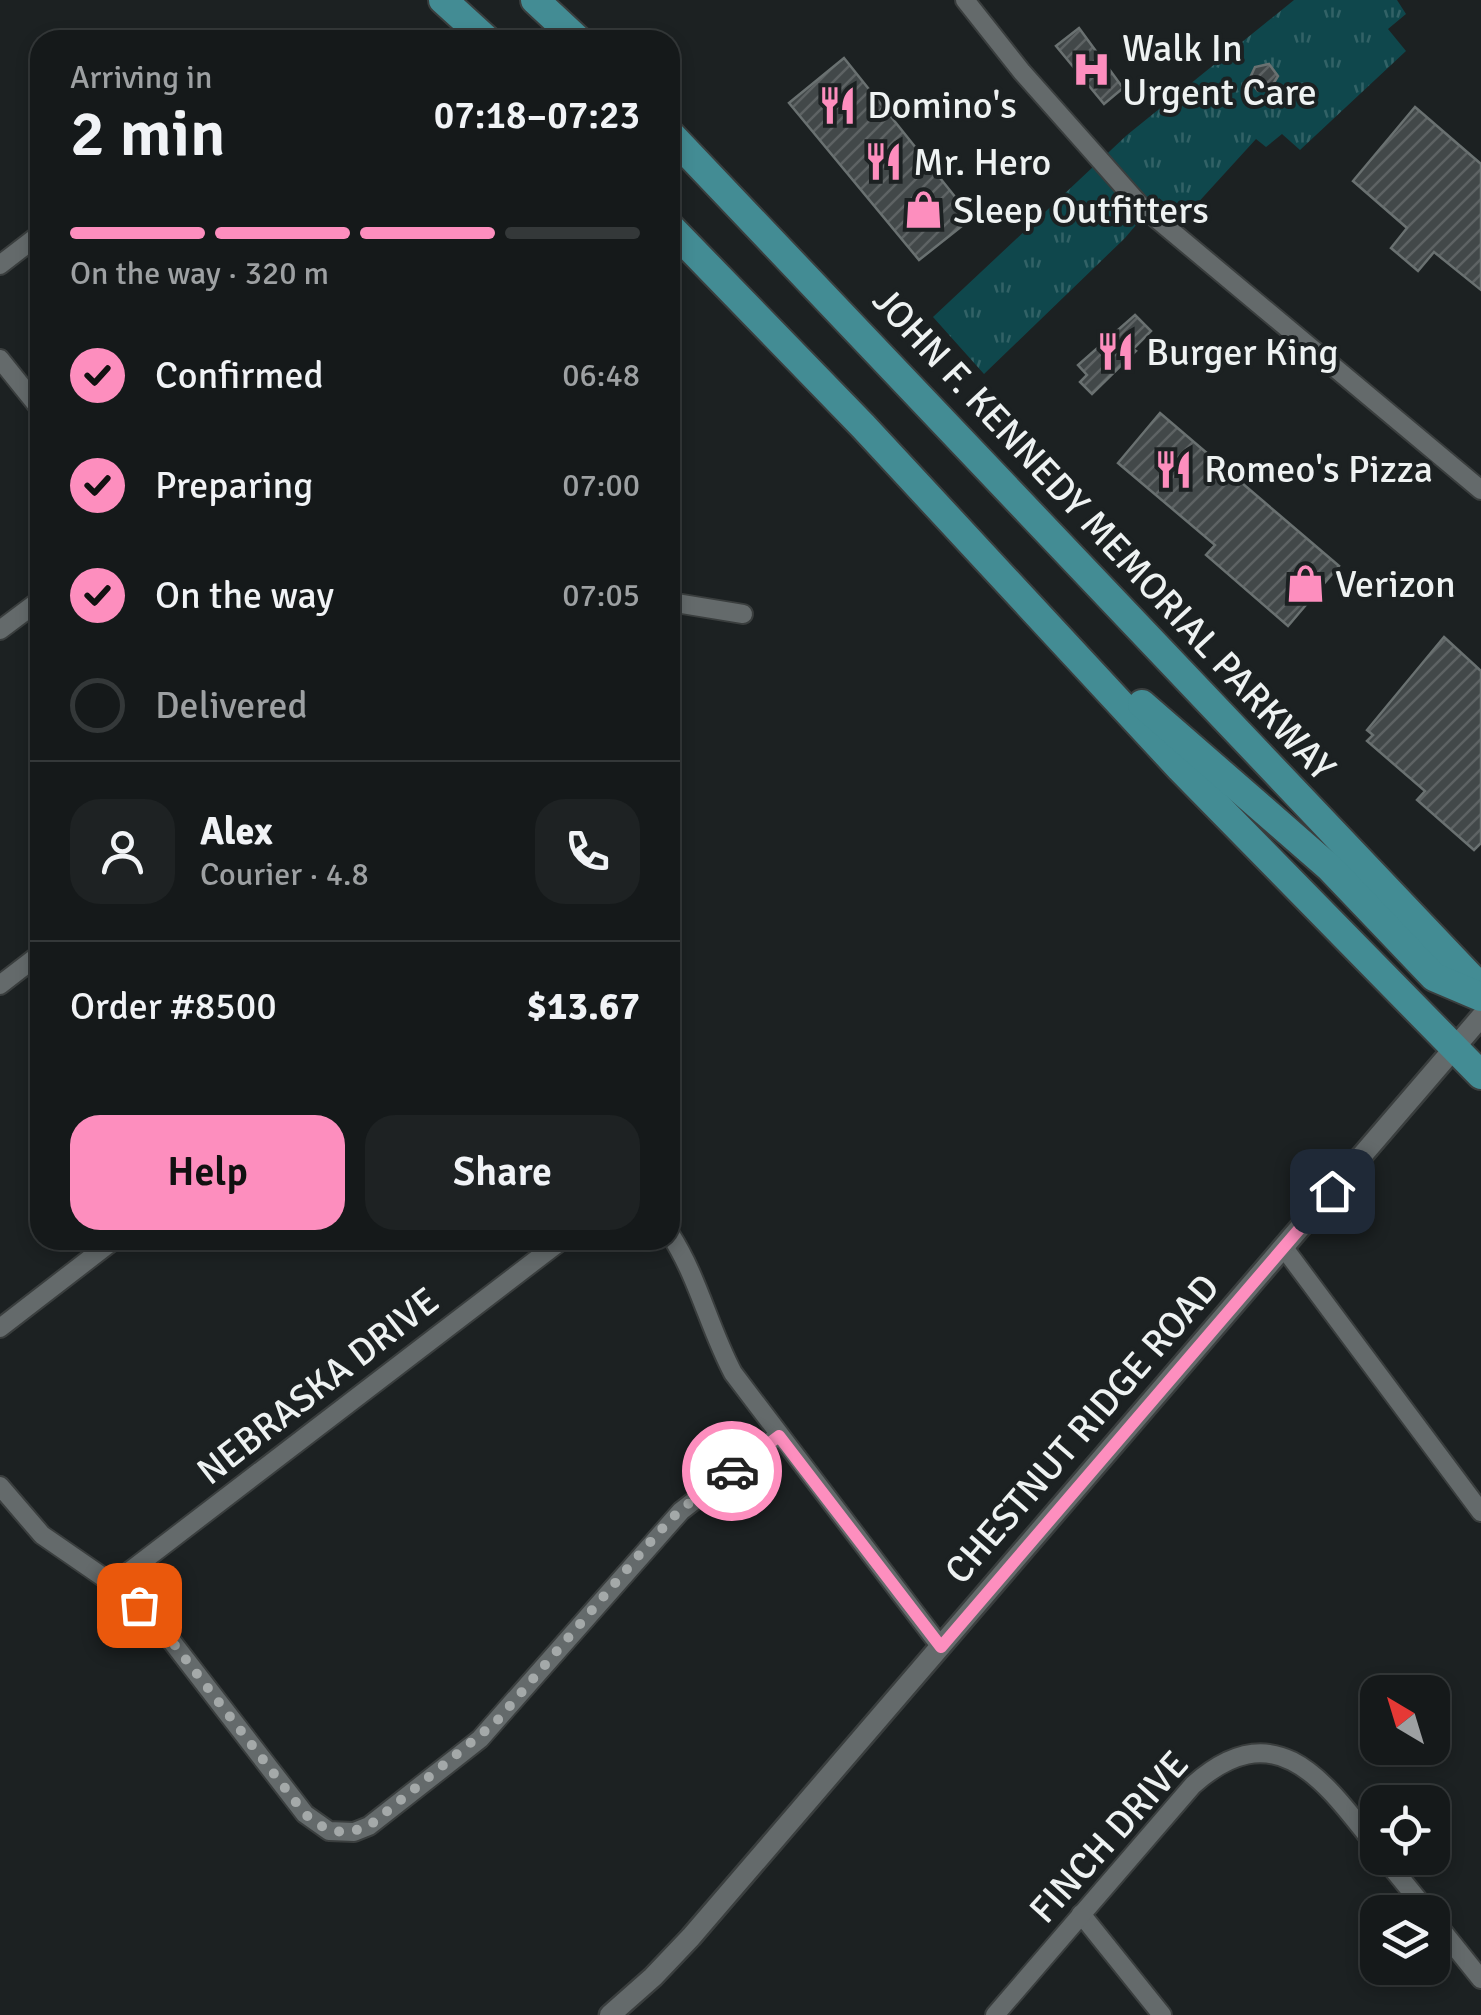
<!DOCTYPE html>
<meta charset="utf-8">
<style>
:root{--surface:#15191a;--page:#1e2223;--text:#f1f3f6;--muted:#9da0a2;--line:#343839;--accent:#fd8ebe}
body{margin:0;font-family:Signika,sans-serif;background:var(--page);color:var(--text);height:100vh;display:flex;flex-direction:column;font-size:38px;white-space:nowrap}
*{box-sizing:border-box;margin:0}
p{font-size:32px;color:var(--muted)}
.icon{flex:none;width:55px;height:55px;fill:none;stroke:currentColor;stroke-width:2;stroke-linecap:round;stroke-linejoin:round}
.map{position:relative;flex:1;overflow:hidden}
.details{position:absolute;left:30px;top:30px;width:650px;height:1220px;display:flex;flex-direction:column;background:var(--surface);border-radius:30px;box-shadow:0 5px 15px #0003,0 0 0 2px var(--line)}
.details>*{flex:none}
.needle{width:65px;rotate:322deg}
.fabs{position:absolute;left:1360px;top:1675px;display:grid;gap:20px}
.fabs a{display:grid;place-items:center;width:90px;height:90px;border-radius:20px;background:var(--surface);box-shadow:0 5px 15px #0003,0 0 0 2px var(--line);font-size:50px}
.pin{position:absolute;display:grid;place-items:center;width:85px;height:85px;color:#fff;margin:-42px;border-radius:20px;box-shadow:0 5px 15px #0006}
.courier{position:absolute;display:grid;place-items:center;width:100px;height:100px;margin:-50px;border:8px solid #fd8ebe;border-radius:50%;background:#fff;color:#222;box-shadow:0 2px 12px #0007}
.overview em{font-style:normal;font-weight:600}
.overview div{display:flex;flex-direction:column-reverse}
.overview{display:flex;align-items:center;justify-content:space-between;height:170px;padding:0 40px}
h1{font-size:65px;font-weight:600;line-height:75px}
.bar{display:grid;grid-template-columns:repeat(4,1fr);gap:15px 10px;align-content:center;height:120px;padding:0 40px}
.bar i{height:12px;border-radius:8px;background:var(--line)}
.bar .on{background:var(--accent)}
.bar p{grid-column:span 4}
.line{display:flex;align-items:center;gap:25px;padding:0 40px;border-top:2px solid var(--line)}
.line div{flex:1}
.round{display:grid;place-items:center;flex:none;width:105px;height:105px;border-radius:30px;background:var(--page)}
ol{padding:0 40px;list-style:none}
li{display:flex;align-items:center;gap:30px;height:110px}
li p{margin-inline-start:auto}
li .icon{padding:10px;border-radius:50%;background:var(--accent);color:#111;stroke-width:4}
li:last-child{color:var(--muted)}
li i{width:55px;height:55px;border:5px solid var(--line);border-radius:50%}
.button{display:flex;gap:20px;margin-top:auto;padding:20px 40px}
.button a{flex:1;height:115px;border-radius:30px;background:var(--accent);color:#111;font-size:40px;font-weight:600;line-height:115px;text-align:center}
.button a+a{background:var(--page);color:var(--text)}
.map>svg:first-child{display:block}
</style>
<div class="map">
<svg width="1481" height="2015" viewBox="0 0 1481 2015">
<defs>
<pattern id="park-tufts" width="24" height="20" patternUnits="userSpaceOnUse" patternTransform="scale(2.5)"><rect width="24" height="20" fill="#0f474c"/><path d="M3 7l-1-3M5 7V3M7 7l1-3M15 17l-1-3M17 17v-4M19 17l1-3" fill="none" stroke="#326266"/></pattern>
<pattern id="building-hatch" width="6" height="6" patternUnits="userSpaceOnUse" patternTransform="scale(2.5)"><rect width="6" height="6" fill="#424849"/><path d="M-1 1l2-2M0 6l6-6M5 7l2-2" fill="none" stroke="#5e6364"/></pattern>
</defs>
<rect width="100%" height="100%" fill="#1c2122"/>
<!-- park -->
<path fill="url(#park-tufts)" d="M 1294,0 L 1397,0 L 1406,14 L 1388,29 L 1406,51 L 1300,150 L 1282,134 L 1266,147 L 1256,139 L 1184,218 L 1159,198 L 1125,238 L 984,374 L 933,317 L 1127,135 Z"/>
<!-- building -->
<g fill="url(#building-hatch)" stroke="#6a7171" stroke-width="2.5">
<path d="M 1079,28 L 1123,88 L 1104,104 L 1056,46 Z"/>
<path d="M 844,58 L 972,218 L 919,260 L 789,103 Z"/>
<path d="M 1269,64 L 1278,76 L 1270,89 L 1258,91 L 1249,80 L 1255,67 Z"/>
<path d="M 1415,107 L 1481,164 L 1481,290 L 1434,252 L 1418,271 L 1391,248 L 1407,228 L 1353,181 Z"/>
<path d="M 1135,315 L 1151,331 L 1133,349 L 1136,351 L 1092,394 L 1080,382 L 1087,375 L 1078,365 Z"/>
<path d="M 1160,413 L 1339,566 L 1288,626 L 1206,555 L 1215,545 L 1118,463 Z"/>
<path d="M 1444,637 L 1481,671 L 1481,843 L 1474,850 L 1417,800 L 1425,791 L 1367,741 L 1373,735 L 1367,730 Z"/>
</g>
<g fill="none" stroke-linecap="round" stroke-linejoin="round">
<defs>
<g id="minor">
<path d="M 965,0 L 1022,72 L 1139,204 L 1481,490"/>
<path d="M 0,265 L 40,234"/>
<path d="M 0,359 L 40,409"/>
<path d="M 670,602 L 743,614"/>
<path d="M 0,630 L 40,600"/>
<path d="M 0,985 L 40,954"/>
<path d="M 670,1234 C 698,1277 709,1328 733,1373 L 941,1647"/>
<path d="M 1284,1248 L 1481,1512"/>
<path d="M 0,1328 L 114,1240"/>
<path d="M 0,1486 L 42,1535 L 113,1584 L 156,1621 L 305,1814 L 329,1831 L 354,1832 L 369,1826 L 480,1739 L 681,1511 L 779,1435"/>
<path d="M 113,1584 L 562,1240"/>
<path d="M 1384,1858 L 1428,1912"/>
<path d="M 1081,1914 L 1162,2015"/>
<path d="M 1432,1918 L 1481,1979"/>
<path d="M 995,2015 L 1193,1785 C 1278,1709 1327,1785 1378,1849"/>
</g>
<path id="tertiary" d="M 610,2015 L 653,1977 L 691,1937 L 1481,1017"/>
<g id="trunk">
<path d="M 443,0 L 487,40"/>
<path d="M 535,0 L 578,40"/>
<path d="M 670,134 L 1481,988"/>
<path d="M 670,227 L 863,426 L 1180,768 L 1481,1075"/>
<path d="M 1142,704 L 1330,868 L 1434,977 L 1481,997"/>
</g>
</defs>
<!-- minor casing -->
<use href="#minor" stroke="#3a3e3e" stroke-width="22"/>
<!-- tertiary casing -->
<use href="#tertiary" stroke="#3a3e3e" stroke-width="25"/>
<!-- trunk casing -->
<use href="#trunk" stroke="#3a3e3e" stroke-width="32"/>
<!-- minor -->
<use href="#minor" stroke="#646a6b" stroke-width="18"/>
<!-- tertiary -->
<use href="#tertiary" stroke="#646a6b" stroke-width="20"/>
<!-- trunk -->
<use href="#trunk" stroke="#438c94" stroke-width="28"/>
</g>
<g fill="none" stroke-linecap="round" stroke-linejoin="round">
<!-- done -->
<path stroke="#a4a9a9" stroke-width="10" stroke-dasharray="0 18" d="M 139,1605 L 170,1639 L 305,1814 C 326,1833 343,1836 369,1826 L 496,1722 L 658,1533 L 680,1510 L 732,1471"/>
<!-- route -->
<path stroke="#fd8ebe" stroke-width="12" d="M 732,1471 L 779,1436 L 941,1647 L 1332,1191"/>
</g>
<!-- icons -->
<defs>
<symbol id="hospital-bare" viewBox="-9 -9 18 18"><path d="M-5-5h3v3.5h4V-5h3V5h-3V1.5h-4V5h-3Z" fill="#fd8ebe" stroke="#1c2122" stroke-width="2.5" paint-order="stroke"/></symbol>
<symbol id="restaurant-bare" viewBox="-9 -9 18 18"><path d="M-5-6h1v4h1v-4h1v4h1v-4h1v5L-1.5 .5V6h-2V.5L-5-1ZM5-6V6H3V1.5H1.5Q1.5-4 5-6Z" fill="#fd8ebe" stroke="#1c2122" stroke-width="2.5" paint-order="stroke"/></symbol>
<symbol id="shop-bare" viewBox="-9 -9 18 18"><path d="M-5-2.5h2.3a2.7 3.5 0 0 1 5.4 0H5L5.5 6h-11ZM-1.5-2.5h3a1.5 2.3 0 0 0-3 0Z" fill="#fd8ebe" stroke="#1c2122" stroke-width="2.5" paint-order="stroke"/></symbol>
</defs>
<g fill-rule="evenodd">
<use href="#hospital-bare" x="1064" y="42" width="55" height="55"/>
<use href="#restaurant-bare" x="810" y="78" width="55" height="55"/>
<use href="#restaurant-bare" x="856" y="134" width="55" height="55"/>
<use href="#shop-bare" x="896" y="182" width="55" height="55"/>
<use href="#restaurant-bare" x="1088" y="324" width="55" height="55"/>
<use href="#restaurant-bare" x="1146" y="442" width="55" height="55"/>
<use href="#shop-bare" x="1278" y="556" width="55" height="55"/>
</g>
<g text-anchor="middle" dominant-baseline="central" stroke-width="8" stroke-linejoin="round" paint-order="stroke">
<!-- poi labels -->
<g font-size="38" fill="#eef2f2" stroke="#1c2122" text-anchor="start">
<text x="1122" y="48">Walk In<tspan x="1122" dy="44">Urgent Care</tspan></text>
<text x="867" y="105">Domino's</text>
<text x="913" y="162">Mr. Hero</text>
<text x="953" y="210">Sleep Outfitters</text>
<text x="1146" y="352">Burger King</text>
<text x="1204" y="469">Romeo's Pizza</text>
<text x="1335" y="584">Verizon</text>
</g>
<!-- street labels -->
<g font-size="38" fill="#eef2f2" stroke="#1c2122">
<text transform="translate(1104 534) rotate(47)">JOHN F. KENNEDY MEMORIAL PARKWAY</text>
<text transform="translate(318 1386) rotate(-38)">NEBRASKA DRIVE</text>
<text transform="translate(1082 1429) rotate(-49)">CHESTNUT RIDGE ROAD</text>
<text transform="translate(1109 1837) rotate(-48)">FINCH DRIVE</text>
</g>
</g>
</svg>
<div class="fabs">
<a><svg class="needle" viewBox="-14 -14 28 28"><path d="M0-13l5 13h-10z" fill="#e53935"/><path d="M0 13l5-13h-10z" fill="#9da0a2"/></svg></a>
<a><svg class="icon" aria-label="locate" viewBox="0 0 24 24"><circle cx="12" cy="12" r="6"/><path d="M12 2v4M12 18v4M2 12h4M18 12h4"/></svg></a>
<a><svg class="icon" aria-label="layers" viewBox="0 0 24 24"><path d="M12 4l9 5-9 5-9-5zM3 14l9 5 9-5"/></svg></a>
</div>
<div class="pin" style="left:139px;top:1605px;background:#ea580c"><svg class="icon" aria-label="bag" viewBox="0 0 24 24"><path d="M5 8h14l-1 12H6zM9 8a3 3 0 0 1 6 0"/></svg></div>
<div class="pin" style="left:1332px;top:1191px;background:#1f2937"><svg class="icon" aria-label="home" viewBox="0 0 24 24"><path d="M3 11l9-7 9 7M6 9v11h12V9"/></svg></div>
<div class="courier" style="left:732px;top:1471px"><svg class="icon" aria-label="car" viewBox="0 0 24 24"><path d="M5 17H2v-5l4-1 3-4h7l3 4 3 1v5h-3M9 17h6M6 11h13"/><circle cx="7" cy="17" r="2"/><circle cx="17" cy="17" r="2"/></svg></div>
<section class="details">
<div class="overview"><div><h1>2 min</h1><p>Arriving in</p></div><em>07:18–07:23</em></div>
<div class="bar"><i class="on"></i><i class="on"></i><i class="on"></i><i></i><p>On the way · 320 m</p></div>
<ol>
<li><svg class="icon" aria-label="check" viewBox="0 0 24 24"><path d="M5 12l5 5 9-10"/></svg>Confirmed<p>06:48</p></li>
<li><svg class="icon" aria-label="check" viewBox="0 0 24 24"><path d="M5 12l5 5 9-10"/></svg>Preparing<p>07:00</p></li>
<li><svg class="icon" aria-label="check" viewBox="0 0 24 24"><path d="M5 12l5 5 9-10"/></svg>On the way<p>07:05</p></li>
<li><i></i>Delivered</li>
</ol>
<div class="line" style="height:180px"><a class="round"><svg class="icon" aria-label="person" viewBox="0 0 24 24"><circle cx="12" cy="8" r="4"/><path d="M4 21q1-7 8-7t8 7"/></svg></a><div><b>Alex</b><p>Courier · 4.8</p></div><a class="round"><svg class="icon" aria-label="phone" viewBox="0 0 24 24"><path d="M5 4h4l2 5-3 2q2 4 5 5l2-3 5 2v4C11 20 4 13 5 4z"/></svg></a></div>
<div class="line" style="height:130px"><div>Order #8500</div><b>$13.67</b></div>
<div class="button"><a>Help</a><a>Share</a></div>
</section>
</div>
